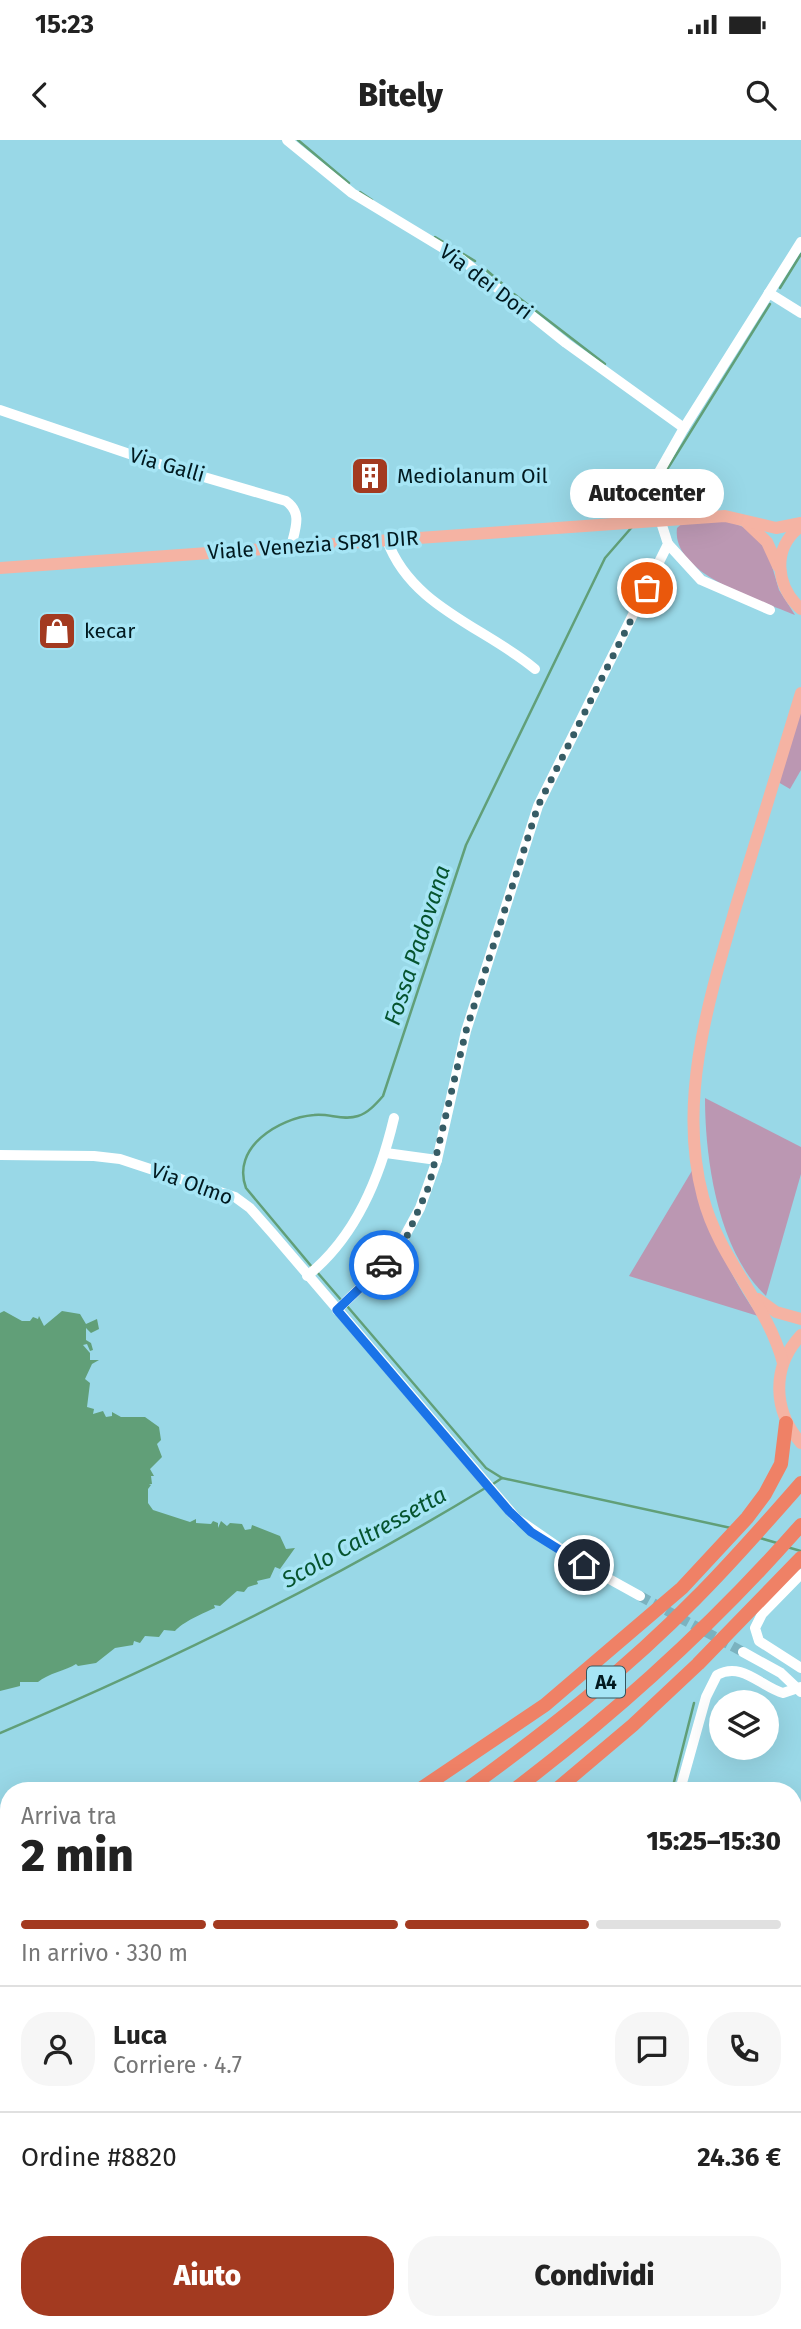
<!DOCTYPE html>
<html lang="it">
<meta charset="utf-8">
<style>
:root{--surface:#fff;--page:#f6f6f6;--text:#222;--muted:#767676;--line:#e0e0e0;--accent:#a33a20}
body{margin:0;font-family:"Fira Sans",sans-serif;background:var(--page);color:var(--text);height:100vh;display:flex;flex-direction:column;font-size:26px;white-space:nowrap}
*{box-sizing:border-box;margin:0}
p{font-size:23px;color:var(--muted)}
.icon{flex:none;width:38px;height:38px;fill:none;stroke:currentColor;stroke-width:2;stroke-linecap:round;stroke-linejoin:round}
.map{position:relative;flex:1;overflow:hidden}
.side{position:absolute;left:0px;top:1642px;width:802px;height:548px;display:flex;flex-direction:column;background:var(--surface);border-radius:28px 28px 0 0;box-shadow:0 7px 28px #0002}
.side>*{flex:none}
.controls{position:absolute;left:709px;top:1550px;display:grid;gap:14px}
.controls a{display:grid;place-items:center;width:70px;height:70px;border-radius:50%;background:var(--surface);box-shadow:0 7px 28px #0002;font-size:35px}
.pin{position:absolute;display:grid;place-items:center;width:60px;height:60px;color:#fff;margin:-30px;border:4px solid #fff;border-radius:50%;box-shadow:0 2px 7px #0007}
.courier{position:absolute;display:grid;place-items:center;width:70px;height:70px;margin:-35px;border:5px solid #1a73e8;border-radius:50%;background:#fff;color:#222;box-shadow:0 2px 9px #0007}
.bubble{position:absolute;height:49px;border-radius:24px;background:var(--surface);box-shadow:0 7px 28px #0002;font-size:23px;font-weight:800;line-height:49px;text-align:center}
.head em{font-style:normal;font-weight:800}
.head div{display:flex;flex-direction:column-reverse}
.head{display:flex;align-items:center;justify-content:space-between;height:119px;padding:0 21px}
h1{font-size:46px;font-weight:800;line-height:52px}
.bar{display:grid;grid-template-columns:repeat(4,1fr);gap:10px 7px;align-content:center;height:84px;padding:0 21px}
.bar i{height:9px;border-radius:5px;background:var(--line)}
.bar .current{background:var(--accent)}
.bar p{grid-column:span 4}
.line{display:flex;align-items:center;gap:18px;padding:0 21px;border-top:2px solid var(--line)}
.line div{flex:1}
.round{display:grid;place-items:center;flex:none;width:74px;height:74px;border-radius:28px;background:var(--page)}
.cta{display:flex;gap:14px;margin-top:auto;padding:14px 21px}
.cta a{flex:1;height:80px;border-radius:28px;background:var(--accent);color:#fff;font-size:28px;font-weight:800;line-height:80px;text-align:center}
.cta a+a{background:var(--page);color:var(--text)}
.status{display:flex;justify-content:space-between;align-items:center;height:49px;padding:0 35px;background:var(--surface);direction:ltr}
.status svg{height:19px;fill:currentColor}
header{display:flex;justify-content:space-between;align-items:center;height:91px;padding:0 21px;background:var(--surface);font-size:32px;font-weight:800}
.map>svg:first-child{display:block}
</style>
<div class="status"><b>15:23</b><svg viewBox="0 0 49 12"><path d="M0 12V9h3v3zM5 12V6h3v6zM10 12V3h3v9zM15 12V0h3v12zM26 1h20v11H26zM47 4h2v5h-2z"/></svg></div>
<header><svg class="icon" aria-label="back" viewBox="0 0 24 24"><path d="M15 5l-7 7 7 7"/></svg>Bitely<svg class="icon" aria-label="search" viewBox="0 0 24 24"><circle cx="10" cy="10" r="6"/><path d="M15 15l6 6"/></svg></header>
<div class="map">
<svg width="801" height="2189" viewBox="0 0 801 2189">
<rect width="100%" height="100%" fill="#99d8e7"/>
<!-- green -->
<g fill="#bb97b2">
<path d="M 724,379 L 753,391 L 769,416 L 779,450 L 795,475 C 761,460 671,435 677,388 L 685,381 Z"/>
<path d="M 801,565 L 801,630 L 790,649 L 778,642 Z"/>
<path d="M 705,958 L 801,1007 L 801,1034 L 766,1156 C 718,1111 705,1020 705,958 Z"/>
<path d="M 693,1029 C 710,1085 723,1127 758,1176 L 629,1136 Z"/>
</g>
<!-- water -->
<path fill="#619f78" d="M 4,1171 L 22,1181 L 30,1181 L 33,1177 L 38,1179 L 39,1176 L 44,1186 L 62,1171 L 80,1174 L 86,1184 L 97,1179 L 99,1189 L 91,1193 L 86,1188 L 86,1200 L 91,1203 L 93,1210 L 90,1211 L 87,1204 L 83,1205 L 90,1213 L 90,1220 L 99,1220 L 92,1224 L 85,1239 L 90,1243 L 87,1267 L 94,1269 L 93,1274 L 103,1271 L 106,1277 L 112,1276 L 112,1272 L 121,1277 L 145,1277 L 159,1287 L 161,1300 L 157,1304 L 162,1317 L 150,1329 L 154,1336 L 151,1336 L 152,1344 L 149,1344 L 151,1345 L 148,1349 L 148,1363 L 153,1370 L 190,1382 L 196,1379 L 196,1383 L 211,1384 L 213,1381 L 218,1383 L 218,1388 L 221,1381 L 227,1386 L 230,1383 L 242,1384 L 245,1390 L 251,1389 L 252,1385 L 280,1396 L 286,1409 L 295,1408 L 280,1429 L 275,1427 L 270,1438 L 257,1441 L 258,1444 L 248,1447 L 244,1452 L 237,1451 L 220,1466 L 214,1465 L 215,1468 C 205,1472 181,1483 175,1491 L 164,1490 L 159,1497 L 145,1496 L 140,1503 L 134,1501 L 133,1505 L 115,1508 L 96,1523 L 78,1526 L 76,1524 C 67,1530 47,1534 38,1542 L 20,1542 L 20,1546 L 0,1551 L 0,1173 Z"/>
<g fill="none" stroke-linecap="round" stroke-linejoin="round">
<!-- stream -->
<g stroke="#619f78" stroke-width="2.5">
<path d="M 298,0 L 349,43"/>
<path d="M 360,52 L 372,60"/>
<path d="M 435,97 L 475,121"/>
<path d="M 485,129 L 505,146"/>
<path d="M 780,148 L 801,114"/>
<path d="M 514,154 L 605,224"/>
<path d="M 656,352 L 668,328 L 770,164"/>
<path d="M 641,376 L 650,361"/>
<path d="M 312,1127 L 246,1048 C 231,1008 278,978 314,975 C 329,973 343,981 358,976 C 368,973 376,964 383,956 L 466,705 L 605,418 L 632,387"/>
<path d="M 317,1132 L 342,1161"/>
<path d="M 347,1166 L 486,1328 L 502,1338"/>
<path d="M 493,1344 L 502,1338 L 731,1388"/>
<path d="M 760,1398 L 777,1403"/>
<path d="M 787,1407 L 801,1411"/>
<path d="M 0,1593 C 168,1522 331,1442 487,1347"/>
<path d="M 672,1650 L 694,1563"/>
<path d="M 513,2189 L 514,2180"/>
</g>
<!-- minor-tunnel -->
<path stroke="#7bb2bf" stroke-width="10" stroke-dasharray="10 5" stroke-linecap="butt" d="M 640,1456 L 743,1512"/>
<!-- minor -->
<g stroke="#fff" stroke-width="10">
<path d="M 287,0 L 352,53 L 461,119 L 566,203 L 684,288"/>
<path d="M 769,153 L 801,173"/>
<path d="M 0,270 L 156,323 L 286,361 C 303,373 295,389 291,407"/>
<path d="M 387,400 C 411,467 485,487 535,529"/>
<path d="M 668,404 L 701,440 L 770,470"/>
<path d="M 386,1013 L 437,1020"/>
<path d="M 0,1015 L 94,1016 L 120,1019 L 235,1057 L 250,1068 L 273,1094 L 516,1378 L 584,1425 L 640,1456"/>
<path d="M 307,1136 C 356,1097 380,1037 394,978"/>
<path d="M 337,1170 L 395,1114 L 420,1068 L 437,1020 L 466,891 L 538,666 L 668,404 L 650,348 L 684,288 L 801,102"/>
<path d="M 801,1434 L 762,1474 L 755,1488 L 759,1501 L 801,1528"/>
<path d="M 743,1512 L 781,1533 L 801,1552"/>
<path d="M 680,1650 L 706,1557 L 717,1535 C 742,1521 761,1547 783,1553 L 801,1547"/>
<path d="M 523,2189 L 524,2180"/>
</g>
<!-- major -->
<g stroke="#f5b3a3" stroke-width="12">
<path d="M 746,382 L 767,402 L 778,426"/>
<path d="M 801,386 C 771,408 776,447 801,469"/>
<path d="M 0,428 L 725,376 L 776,388 L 801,383"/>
<path d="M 758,1159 L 776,1172 L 801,1179"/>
<path d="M 801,1195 C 771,1227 773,1271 801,1303"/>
<path d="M 783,1223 C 767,1163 719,1119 703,1057 C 677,961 709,859 736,766 C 757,695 780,624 801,553"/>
</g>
<!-- highway -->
<g stroke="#ef8166" stroke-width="14">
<path d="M 419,1650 L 545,1565 L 682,1448 L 747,1378 L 765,1354 L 781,1324 L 786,1283"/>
<path d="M 466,1650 C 547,1591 626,1530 696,1458 C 733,1421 767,1382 801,1343"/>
<path d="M 514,1650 C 618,1571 714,1484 801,1385"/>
<path d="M 556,1650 L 633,1585 L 698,1524 L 801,1418"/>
<path d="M 0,1885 L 9,1882"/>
<path d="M 0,1913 L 9,1911"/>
</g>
</g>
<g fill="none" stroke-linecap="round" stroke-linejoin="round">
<!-- done -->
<path stroke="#365c65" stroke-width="7" stroke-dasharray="0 12.6" d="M 384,1125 L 407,1096 L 429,1046 L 466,891 L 538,666 L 647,448"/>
<!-- route -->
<path stroke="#1a73e8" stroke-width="9" d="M 384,1125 L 337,1170 L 509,1371 L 531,1392 L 584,1425"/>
</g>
<!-- icons -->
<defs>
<symbol id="building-square" viewBox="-11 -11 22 22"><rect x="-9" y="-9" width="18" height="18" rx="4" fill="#a33a20" stroke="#a6e5f5"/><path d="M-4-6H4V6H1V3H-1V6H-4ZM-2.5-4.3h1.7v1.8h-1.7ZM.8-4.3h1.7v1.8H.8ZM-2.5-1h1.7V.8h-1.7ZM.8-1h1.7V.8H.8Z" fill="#fff"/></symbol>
<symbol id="shop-square" viewBox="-11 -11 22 22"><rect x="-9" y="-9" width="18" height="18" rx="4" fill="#a33a20" stroke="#a6e5f5"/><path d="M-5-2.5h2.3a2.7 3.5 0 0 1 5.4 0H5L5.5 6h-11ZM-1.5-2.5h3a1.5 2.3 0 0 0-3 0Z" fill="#fff"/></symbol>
</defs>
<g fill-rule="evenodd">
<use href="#building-square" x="348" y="314" width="44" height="44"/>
<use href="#shop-square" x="35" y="469" width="44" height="44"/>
</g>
<g text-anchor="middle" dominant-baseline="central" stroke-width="7" stroke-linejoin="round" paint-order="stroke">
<!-- shield labels -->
<rect fill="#a6e5f5" stroke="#32565f" stroke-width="2" x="587" y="1526.5" width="38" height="31" rx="5"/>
<g font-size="19" font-weight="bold" fill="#01191f">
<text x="606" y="1542">A4</text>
</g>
<!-- street labels -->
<g font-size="21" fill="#01191f" stroke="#a6e5f5">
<text transform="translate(486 142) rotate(37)">Via dei Dori</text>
<text transform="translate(167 325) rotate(16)">Via Galli</text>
<text transform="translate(313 405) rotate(-4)">Viale Venezia SP81 DIR</text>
<text transform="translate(192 1044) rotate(20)">Via Olmo</text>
</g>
<!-- poi labels -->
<g font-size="21" fill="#01191f" stroke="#a6e5f5" text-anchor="start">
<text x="397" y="336">Mediolanum Oil</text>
<text x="84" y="491">kecar</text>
</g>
<!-- water labels -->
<g font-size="23" font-style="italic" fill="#06542f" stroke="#a6e5f5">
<text transform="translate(417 805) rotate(-72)">Fossa Padovana</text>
<text transform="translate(364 1397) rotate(-29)">Scolo Caltressetta</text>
</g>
</g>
</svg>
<div class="controls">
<a><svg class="icon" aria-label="layers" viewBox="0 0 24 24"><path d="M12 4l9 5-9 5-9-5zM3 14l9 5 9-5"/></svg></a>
</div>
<div class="pin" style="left:647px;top:448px;background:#ea580c"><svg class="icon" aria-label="bag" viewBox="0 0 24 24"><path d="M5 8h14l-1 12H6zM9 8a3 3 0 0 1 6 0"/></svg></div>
<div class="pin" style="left:584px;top:1425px;background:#1f2937"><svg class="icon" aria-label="home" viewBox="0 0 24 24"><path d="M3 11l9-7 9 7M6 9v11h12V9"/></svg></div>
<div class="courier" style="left:384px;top:1125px"><svg class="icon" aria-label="car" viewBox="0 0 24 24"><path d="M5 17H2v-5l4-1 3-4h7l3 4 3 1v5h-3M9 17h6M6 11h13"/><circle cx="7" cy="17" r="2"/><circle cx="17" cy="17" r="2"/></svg></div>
<div class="bubble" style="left:570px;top:329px;width:154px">Autocenter</div>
<section class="side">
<div class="head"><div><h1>2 min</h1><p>Arriva tra</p></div><em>15:25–15:30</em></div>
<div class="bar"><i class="current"></i><i class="current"></i><i class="current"></i><i></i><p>In arrivo · 330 m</p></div>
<div class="line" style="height:126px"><a class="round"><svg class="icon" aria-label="person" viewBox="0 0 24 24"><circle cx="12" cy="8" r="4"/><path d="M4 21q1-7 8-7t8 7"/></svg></a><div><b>Luca</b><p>Corriere · 4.7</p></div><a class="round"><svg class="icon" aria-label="chat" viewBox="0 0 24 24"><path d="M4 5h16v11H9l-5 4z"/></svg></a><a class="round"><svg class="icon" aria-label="phone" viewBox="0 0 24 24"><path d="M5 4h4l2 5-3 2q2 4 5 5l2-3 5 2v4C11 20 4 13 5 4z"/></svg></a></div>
<div class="line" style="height:91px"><div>Ordine #8820</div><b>24.36 €</b></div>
<div class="cta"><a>Aiuto</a><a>Condividi</a></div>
</section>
</div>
